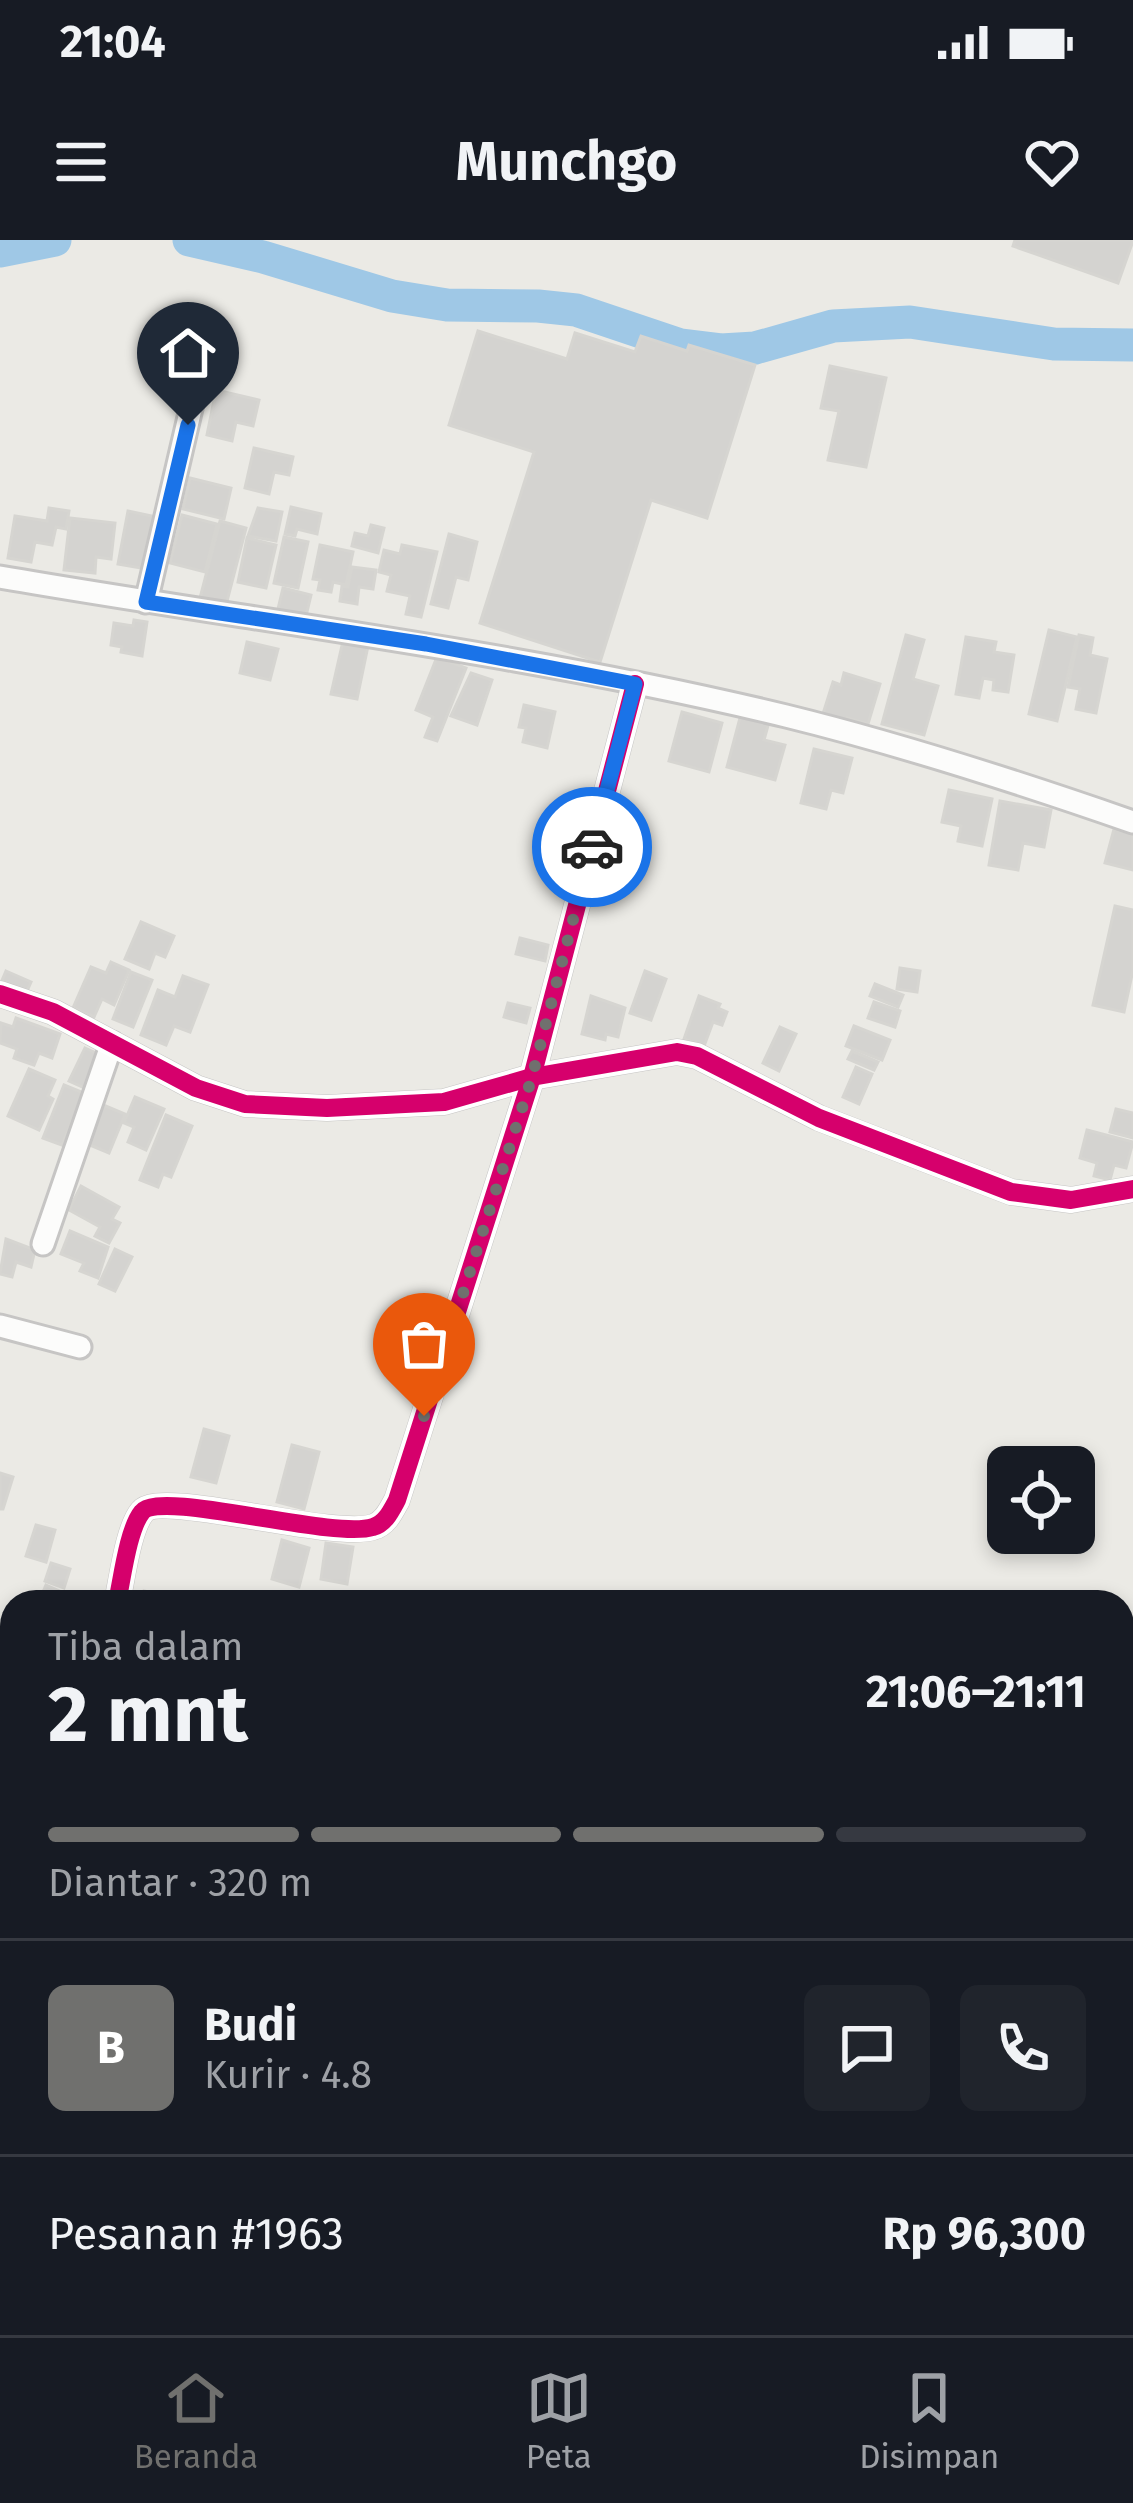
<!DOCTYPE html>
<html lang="id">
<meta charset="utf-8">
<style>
:root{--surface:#171b24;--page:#20242c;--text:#f1f3f6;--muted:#9ea1a6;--line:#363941;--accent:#70706e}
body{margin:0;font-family:"Fira Sans",sans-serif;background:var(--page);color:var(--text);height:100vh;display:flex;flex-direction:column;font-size:45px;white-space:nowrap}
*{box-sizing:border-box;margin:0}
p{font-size:39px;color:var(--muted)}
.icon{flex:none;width:66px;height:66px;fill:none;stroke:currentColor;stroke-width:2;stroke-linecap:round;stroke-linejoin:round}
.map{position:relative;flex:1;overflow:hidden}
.sheet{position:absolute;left:0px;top:1350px;width:1134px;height:747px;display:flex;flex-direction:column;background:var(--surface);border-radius:36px 36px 0 0;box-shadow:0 6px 18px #0003}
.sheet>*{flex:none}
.tools{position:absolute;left:987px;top:1206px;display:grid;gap:24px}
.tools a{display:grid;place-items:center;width:108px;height:108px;border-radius:18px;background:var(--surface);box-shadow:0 6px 18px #0003;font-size:60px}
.pin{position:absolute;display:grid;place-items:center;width:102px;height:102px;color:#fff;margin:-123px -51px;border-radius:50% 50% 50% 0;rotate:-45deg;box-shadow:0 0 12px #0007}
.pin .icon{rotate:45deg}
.courier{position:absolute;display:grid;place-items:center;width:120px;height:120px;margin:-60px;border:9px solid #1a73e8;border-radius:50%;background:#fff;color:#222;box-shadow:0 3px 15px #0007}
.overview em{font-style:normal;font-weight:700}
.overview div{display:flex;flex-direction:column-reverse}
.overview{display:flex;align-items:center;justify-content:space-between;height:204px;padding:0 48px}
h1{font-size:78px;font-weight:700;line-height:90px}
.bar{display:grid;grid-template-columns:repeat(4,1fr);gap:18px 12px;align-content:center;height:144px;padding:0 48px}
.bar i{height:15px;border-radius:9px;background:var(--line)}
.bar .current{background:var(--accent)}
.bar p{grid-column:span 4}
.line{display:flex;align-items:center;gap:30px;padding:0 48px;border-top:3px solid var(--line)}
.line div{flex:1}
.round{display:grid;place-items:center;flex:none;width:126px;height:126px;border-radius:18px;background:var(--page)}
.status{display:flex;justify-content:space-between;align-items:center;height:84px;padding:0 60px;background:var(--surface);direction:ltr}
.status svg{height:33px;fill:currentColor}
header{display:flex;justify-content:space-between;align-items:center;height:156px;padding:0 48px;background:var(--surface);font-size:54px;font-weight:700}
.tabs{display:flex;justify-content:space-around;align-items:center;height:168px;border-top:3px solid var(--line);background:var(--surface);font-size:33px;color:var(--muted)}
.tabs a{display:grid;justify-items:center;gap:6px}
.tabs .current{color:var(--accent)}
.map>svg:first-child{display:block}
</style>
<div class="status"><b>21:04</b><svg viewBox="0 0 49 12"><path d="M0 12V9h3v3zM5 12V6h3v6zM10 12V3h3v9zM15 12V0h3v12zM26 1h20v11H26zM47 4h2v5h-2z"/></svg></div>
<header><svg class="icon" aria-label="menu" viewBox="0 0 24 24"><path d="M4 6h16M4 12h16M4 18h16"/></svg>Munchgo<svg class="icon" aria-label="heart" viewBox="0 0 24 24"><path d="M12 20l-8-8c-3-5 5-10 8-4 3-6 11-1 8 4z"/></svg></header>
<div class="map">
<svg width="1133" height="2095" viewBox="0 0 1133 2095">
<rect width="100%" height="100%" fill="#ebeae5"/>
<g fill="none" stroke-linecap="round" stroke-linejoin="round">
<!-- river -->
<g stroke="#9fc8e6" stroke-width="33">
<path d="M 189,0 L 263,17 L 392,56 L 447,65 L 538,66 L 576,70 L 680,105 L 721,110 L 755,108 L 833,86 L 910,82 L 1054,104 L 1133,105"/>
<path d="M 0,11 L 55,0"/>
</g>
</g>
<!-- building -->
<g fill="#d4d3d0" stroke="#d6d5d1" stroke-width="3">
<path d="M 1015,0 L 1133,0 L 1133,1 L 1118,43 L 1013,6 Z"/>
<path d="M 478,91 L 567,119 L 575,93 L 635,112 L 641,96 L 687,111 L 689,105 L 755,125 L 707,278 L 651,260 L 600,422 L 480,383 L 534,212 L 449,185 Z"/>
<path d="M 830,126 L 886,138 L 866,227 L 828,220 L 839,171 L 821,168 Z"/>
<path d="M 216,150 L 259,160 L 253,186 L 236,182 L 232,201 L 207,195 Z"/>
<path d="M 254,208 L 293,217 L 289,235 L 274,232 L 269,254 L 245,248 Z"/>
<path d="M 190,238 L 231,248 L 224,279 L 183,269 Z"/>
<path d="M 291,267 L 321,274 L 317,294 L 297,289 L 295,296 L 285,294 Z"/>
<path d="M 49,268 L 69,271 L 66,289 L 56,287 L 52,305 L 35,302 L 31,322 L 8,318 L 15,276 L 47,281 Z"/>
<path d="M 258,268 L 282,272 L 276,301 L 248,296 Z"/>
<path d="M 128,271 L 156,277 L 147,329 L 118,324 Z"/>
<path d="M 182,275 L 217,284 L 205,332 L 170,323 Z"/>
<path d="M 70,278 L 115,283 L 111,319 L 96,317 L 95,333 L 64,330 Z"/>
<path d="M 220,281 L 246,288 L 225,369 L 199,362 Z"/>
<path d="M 371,285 L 384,288 L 378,313 L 352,306 L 355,293 L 368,296 Z"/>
<path d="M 449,294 L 477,302 L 468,340 L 456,337 L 448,368 L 431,364 Z"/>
<path d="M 284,297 L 308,302 L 298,348 L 274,343 Z"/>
<path d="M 247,298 L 276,305 L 266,348 L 238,342 Z"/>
<path d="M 320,305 L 353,312 L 346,345 L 333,342 L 331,352 L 318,350 L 320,340 L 313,339 Z"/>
<path d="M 402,305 L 437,312 L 421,377 L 406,374 L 410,356 L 387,351 L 391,335 L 379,332 L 384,310 L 400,314 Z"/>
<path d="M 352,327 L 376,330 L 373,349 L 359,347 L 357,364 L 340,361 L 342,346 L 348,347 Z"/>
<path d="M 283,348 L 311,355 L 306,376 L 278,369 Z"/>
<path d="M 134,380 L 147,382 L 142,416 L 121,412 L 122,407 L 111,405 L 114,383 L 133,386 Z"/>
<path d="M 1049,390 L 1077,397 L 1057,481 L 1029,474 Z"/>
<path d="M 906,395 L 924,400 L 913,439 L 938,446 L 924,495 L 882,484 Z"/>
<path d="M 1079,395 L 1093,398 L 1090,415 L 1107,419 L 1096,473 L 1076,469 L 1080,449 L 1068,447 Z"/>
<path d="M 966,397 L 996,402 L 994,412 L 1014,415 L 1008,452 L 993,450 L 994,440 L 983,438 L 979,458 L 956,454 Z"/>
<path d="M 343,401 L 368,406 L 357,459 L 331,454 Z"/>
<path d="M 247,402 L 278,409 L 270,440 L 240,433 Z"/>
<path d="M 437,417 L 466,428 L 437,501 L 425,497 L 433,477 L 416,470 Z"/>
<path d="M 471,433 L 492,440 L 477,485 L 451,476 Z"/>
<path d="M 844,433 L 880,444 L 868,484 L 847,478 L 846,485 L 822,477 L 833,442 L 841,445 Z"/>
<path d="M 524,465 L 555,472 L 547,508 L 523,502 L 526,488 L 519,487 Z"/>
<path d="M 682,472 L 722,483 L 709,532 L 669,521 Z"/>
<path d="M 741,474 L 769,482 L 764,500 L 785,505 L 775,540 L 727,527 Z"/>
<path d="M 814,509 L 852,518 L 843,553 L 831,550 L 826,569 L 801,563 Z"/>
<path d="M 949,550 L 992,559 L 982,606 L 958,601 L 961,586 L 942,582 Z"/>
<path d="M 1000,561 L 1051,570 L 1044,607 L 1023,603 L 1018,630 L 989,625 Z"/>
<path d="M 1114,589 L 1133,594 L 1133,630 L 1105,623 Z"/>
<path d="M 1115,666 L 1133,670 L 1133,730 L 1124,772 L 1093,765 Z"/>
<path d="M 141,682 L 174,696 L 165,717 L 155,713 L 149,729 L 125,719 Z"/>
<path d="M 520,698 L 548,705 L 545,721 L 516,714 Z"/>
<path d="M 111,722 L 129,730 L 114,765 L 102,759 L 94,777 L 73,768 L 91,727 L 106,733 Z"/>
<path d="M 900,728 L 920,731 L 917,752 L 897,749 Z"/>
<path d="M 6,731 L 31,742 L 24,758 L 0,745 Z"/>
<path d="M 645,731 L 666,739 L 651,780 L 630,773 Z"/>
<path d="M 131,732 L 152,740 L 133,787 L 113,779 Z"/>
<path d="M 183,736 L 208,745 L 190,792 L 174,786 L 166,805 L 141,795 L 158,750 L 175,757 Z"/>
<path d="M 875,744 L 903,755 L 898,767 L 870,756 Z"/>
<path d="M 591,756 L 625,768 L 618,797 L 606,794 L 605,800 L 582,794 Z"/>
<path d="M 699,756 L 720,764 L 718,768 L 727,772 L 722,785 L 713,782 L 704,806 L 684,799 Z"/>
<path d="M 874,762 L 900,771 L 895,787 L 868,778 Z"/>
<path d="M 508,763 L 530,768 L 526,783 L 504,777 Z"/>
<path d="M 16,778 L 60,794 L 52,818 L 39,813 L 34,825 L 14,818 L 17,809 L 0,803 L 1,783 L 13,787 Z"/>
<path d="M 854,786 L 890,800 L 882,820 L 846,806 Z"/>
<path d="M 780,787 L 796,794 L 779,831 L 763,823 Z"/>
<path d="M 85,808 L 103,816 L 87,849 L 69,841 Z"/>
<path d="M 852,811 L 878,822 L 874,830 L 848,819 Z"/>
<path d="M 856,827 L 872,834 L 859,864 L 843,857 Z"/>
<path d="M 29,829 L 55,840 L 48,856 L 53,859 L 39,890 L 8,876 Z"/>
<path d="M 64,845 L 84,853 L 62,905 L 43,898 Z"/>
<path d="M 135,857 L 164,869 L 146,910 L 128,902 L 134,887 L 124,883 Z"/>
<path d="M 96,862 L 125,874 L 109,913 L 80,901 Z"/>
<path d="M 1116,869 L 1133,873 L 1133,898 L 1110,892 Z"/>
<path d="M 166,875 L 192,886 L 171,937 L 163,934 L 158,947 L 140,940 Z"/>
<path d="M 1087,890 L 1133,902 L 1126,928 L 1114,925 L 1110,940 L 1094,936 L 1097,923 L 1080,918 Z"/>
<path d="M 81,946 L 119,967 L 112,979 L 120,983 L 109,1003 L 95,996 L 100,987 L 69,970 Z"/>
<path d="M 70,991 L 108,1007 L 98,1038 L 80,1031 L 84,1023 L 61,1014 Z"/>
<path d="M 6,999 L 35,1010 L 31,1027 L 16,1022 L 12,1037 L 0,1034 Z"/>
<path d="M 115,1009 L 132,1017 L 115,1051 L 99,1044 Z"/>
<path d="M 204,1189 L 229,1196 L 216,1243 L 191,1237 Z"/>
<path d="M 292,1205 L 319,1212 L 304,1269 L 277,1262 Z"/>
<path d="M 0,1233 L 13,1237 L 3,1269 L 0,1269 Z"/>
<path d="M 36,1285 L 55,1290 L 46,1322 L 26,1316 Z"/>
<path d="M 282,1300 L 309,1308 L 299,1347 L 272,1339 Z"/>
<path d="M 326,1303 L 353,1307 L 347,1344 L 321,1339 Z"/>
<path d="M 51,1323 L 70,1329 L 64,1348 L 45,1341 Z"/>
<path d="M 46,1345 L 80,1360 L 79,1362 L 40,1359 Z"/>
<path d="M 144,1351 L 169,1356 L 168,1362 L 142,1362 Z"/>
<path d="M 0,1604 L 12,1607 L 12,1627 L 0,1625 Z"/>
<path d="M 0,1688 L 10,1690 L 4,1723 L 0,1722 Z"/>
<path d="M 1122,1722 L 1133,1725 L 1133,1754 L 1126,1783 L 1122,1782 Z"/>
</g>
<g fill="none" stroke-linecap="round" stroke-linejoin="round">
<defs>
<g id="street">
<path d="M 0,337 C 262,382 527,413 786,476 C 904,505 1018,542 1133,582"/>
<path d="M 146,362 L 203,117"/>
<path d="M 0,754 L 53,772 L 196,848 L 245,864 L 327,868 L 444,862 L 532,837 L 677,812 L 697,816 L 819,878 L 1011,952 L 1071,960 L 1133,949"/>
<path d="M 43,1004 L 112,803"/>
<path d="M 0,1086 L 80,1107"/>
<path d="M 117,1362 C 122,1340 128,1289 142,1272 C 160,1249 332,1300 373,1287 C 385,1284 391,1271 397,1260 L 532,837 L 635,444"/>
<path d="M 0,1396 L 12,1402"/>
<path d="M 381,2095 L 385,2085"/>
</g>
<g id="secondary">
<path d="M 0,1639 L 12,1640"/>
<path d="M 1122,1820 L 1133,1822"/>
</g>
</defs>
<!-- street casing -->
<use href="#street" stroke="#c6c5c4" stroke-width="27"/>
<!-- secondary casing -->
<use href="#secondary" stroke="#c6c5c4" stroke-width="36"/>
<!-- street -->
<use href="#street" stroke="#fcfcfb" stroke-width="21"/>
<!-- secondary -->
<use href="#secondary" stroke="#fcfcfb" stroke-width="30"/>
<defs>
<g id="cycleway">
<path d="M 0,754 L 53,772 L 196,848 L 245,864 L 327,868 L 444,862 L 532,837 L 677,812 L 697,816 L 819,878 L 1011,952 L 1071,960 L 1133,949"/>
<path d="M 117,1362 C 122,1340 128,1289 142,1272 C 160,1249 332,1300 373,1287 C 385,1284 391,1271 397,1260 L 532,837 L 635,444"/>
</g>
</defs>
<!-- cycleway casing -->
<use href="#cycleway" stroke="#fff" stroke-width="26"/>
<!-- cycleway -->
<use href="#cycleway" stroke="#d6006c" stroke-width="18"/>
</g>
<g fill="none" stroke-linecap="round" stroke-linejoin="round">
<!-- done -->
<path stroke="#70706e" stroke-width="12" stroke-dasharray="0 21.6" d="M 424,1176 L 532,837 L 592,607"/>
<!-- route -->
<path stroke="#1a73e8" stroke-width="15" d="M 188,185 L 146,362 L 426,404 L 635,444 L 592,607"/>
</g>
</svg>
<div class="tools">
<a><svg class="icon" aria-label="locate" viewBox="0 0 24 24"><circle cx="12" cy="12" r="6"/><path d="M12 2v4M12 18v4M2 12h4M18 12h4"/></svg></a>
</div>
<div class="pin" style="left:424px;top:1176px;background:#ea580c"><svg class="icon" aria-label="bag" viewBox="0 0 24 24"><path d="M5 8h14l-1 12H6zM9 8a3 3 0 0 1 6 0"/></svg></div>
<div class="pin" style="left:188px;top:185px;background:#1f2937"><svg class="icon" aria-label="home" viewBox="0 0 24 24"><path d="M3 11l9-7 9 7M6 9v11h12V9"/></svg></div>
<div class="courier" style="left:592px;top:607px"><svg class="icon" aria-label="car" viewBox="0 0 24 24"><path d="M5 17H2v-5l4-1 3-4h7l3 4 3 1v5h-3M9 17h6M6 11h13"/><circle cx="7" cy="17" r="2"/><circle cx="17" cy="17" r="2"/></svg></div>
<section class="sheet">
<div class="overview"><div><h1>2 mnt</h1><p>Tiba dalam</p></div><em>21:06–21:11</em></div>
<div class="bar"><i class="current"></i><i class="current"></i><i class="current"></i><i></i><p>Diantar · 320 m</p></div>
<div class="line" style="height:216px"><b class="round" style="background:var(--accent);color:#fff">B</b><div><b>Budi</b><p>Kurir · 4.8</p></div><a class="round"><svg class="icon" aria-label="chat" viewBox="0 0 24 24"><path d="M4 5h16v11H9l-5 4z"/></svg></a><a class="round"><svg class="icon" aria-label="phone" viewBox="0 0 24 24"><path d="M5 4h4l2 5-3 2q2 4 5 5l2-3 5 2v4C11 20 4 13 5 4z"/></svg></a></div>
<div class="line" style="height:156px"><div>Pesanan #1963</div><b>Rp 96,300</b></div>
</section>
</div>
<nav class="tabs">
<a class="current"><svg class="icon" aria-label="home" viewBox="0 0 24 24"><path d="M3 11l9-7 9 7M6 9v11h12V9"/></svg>Beranda</a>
<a><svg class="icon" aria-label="map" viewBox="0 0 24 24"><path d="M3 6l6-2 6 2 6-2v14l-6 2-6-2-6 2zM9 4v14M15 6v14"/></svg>Peta</a>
<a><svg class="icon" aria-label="saved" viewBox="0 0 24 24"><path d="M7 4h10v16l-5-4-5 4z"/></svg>Disimpan</a>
</nav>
